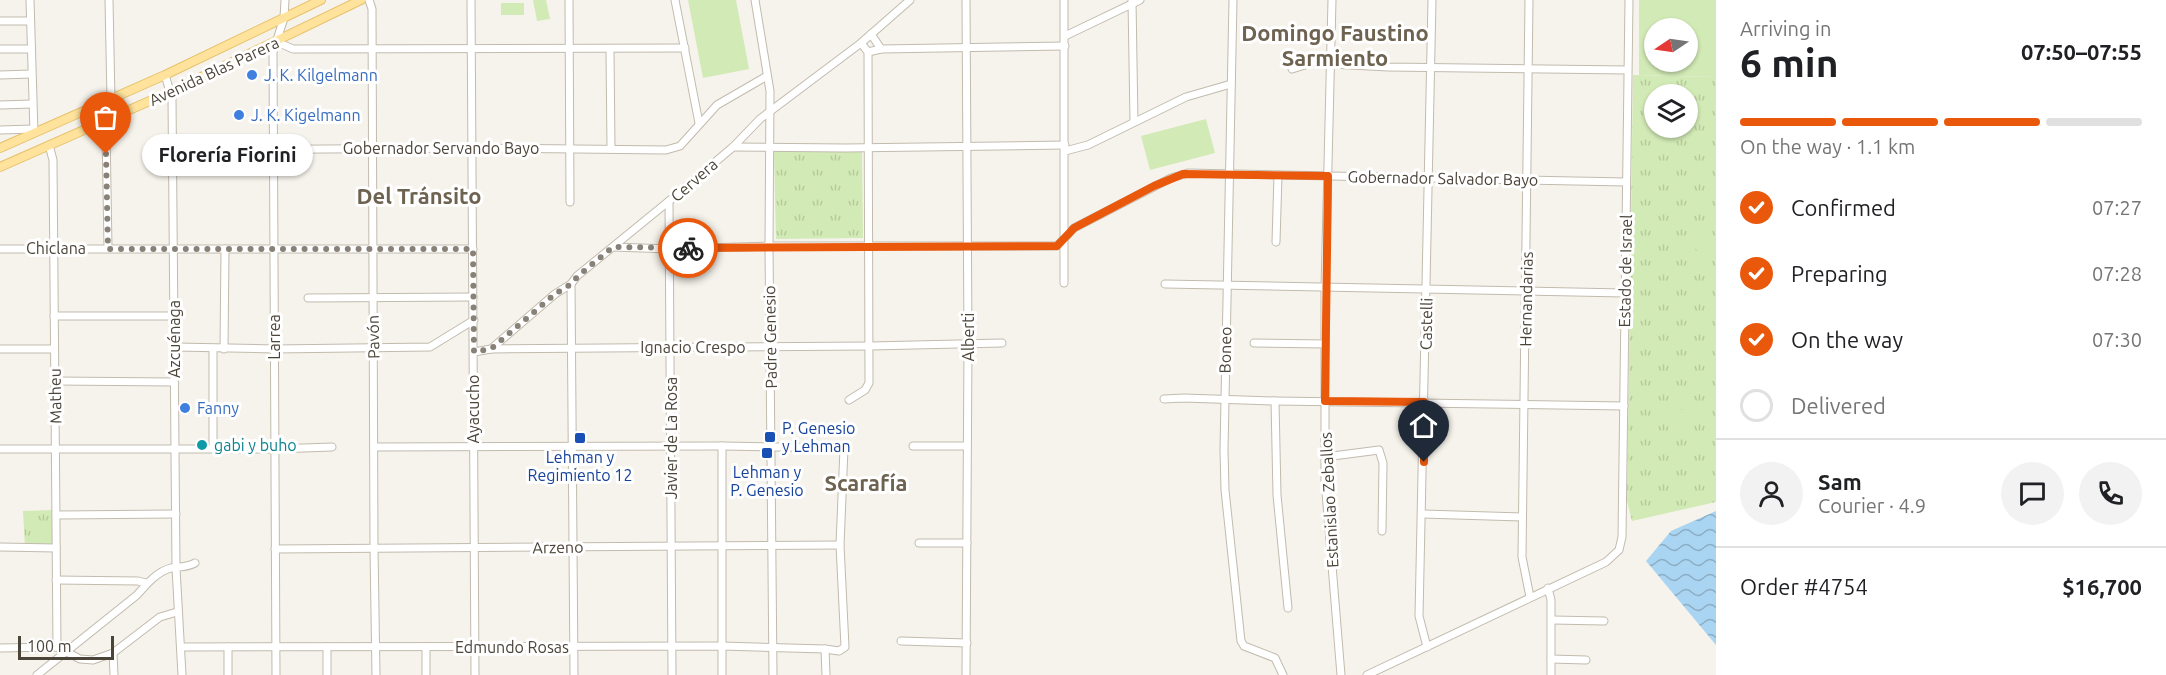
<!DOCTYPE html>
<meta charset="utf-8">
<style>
:root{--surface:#fff;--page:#f2f2f2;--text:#202124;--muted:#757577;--line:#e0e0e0;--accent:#ea580c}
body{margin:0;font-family:Ubuntu,sans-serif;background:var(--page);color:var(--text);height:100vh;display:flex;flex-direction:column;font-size:22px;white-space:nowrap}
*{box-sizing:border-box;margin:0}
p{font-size:20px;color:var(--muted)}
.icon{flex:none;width:33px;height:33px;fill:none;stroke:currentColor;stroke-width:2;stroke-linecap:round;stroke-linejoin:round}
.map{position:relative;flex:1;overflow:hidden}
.side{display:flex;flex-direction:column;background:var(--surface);width:450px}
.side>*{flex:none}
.needle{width:39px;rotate:257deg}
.tools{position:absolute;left:1644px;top:18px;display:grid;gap:12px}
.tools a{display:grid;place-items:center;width:54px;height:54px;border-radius:50%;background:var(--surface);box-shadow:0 2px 4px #0004;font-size:30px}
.scale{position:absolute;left:18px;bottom:15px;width:96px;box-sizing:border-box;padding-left:6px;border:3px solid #4b4439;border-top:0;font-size:16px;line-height:21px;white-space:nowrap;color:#4b4439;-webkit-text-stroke:4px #fff;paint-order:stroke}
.pin{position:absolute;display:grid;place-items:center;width:51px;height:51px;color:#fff;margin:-62px -26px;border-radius:50% 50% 50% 0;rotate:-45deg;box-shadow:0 0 6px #0007}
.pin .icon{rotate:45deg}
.courier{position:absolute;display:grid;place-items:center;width:60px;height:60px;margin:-30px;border:4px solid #ea580c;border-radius:50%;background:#fff;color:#222;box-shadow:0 2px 8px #0007}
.bubble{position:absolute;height:42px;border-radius:21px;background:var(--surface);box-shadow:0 2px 4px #0004;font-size:20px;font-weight:700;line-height:42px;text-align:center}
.overview em{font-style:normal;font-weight:700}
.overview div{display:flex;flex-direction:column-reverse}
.overview{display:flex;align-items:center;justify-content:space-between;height:102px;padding:0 24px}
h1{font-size:39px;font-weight:700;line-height:45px}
.bar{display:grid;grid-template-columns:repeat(4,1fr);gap:9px 6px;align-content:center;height:72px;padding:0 24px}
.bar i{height:8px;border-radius:4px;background:var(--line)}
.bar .selected{background:var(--accent)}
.bar p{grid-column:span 4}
.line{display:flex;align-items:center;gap:15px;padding:0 24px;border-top:2px solid var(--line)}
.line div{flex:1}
.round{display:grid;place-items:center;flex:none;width:63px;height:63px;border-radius:32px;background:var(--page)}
ol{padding:0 24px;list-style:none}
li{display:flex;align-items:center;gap:18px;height:66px}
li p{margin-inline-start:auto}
li .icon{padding:6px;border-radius:50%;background:var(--accent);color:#fff;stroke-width:4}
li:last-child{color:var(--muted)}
li i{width:33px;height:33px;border:3px solid var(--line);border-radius:50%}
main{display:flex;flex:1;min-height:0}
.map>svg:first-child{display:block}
</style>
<main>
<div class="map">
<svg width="1716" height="675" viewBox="0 0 1716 675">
<defs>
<pattern id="grass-tufts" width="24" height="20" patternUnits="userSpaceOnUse" patternTransform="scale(1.5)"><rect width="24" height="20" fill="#d2eab5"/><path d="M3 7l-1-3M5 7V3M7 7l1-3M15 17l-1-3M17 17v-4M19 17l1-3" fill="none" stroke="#b6ca9c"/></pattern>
<pattern id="water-waves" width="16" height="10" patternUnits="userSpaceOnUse" patternTransform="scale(1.5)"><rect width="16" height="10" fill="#a9d4f2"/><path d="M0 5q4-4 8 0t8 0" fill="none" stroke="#8caec5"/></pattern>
</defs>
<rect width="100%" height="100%" fill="#f6f3ec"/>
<!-- grass -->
<g fill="url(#grass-tufts)" fill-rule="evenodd">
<path d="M 1633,75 L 1716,77 L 1716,502 L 1632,521 L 1627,501 ZM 1654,94 L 1688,94 L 1688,128 L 1654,128 Z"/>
<path d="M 774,151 L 862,151 L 863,238 L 776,239 Z"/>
<path d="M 53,510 L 52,548 L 25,548 L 23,511 Z"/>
</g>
<!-- pitch -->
<g fill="#d2eab5" fill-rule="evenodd">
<path d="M 533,0 L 546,0 L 550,19 L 537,21 Z"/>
<path d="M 688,0 L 736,0 L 749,69 L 703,78 Z"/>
<path d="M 1639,0 L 1716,0 L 1716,77 L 1639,75 ZM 1654,28 L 1688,28 L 1688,62 L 1654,62 Z"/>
<rect x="501" y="3" width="23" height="12"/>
<path d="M 1206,119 L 1215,153 L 1150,170 L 1141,136 Z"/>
<circle cx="1703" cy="241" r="11"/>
<path d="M 1672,410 L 1687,410 L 1690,414 L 1688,421 L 1676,431 L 1670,430 C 1665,423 1665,416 1672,410 Z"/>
</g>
<!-- water -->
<path fill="url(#water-waves)" d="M 1716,511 L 1716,645 L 1646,561 L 1671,531 Z"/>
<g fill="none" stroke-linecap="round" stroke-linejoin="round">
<defs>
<g id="minor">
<path d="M 30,0 L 34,133"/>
<path d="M 369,0 L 372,9 L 374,548 L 376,675"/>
<path d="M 471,0 L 475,675"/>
<path d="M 569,0 L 570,202"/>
<path d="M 675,0 L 699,123"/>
<path d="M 755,0 L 770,91 L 769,246 L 773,675"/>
<path d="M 966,0 L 968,344 L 966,675"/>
<path d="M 1064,0 L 1064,283"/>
<path d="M 1132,0 L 1134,122"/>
<path d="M 1233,0 L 1224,450 L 1225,490 L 1241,641 L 1244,646 L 1275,658 L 1283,675"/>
<path d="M 1332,0 L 1325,288 L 1325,480 L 1341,675"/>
<path d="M 1529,0 L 1522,557 L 1530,597"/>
<path d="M 0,21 L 30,21"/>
<path d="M 871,34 L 881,49"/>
<path d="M 1065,36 L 1140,0"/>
<path d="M 277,42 L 293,49 L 685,48"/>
<path d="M 0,49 L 31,49"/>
<path d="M 610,50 L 611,149"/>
<path d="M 868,52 L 881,49 L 1065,46"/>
<path d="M 1331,64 L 1388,67 L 1627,70"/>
<path d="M 1292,69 L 1331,57"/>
<path d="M 0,75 L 31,74"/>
<path d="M 165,75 L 172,98 L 176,568 L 182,675"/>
<path d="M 0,105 L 32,104"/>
<path d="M 0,130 L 33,129"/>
<path d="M 49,145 L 53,160 L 57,647"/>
<path d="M 733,147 L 846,148 L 1065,145"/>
<path d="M 173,150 L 472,148 L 666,150 L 680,146 L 717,105 L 767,76"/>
<path d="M 1065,151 L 1088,145 L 1186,97 L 1231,84"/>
<path d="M 669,201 L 672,675"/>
<path d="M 1276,242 L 1278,175"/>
<path d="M 613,247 L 670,249 L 769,246 L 1057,246 L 1074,228 L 1171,178 L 1188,173 L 1626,182"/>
<path d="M 108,248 L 106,130 L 111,100 L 109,0"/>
<path d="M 0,249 L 473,249"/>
<path d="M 571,284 L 574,675"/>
<path d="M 1165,284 L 1624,293"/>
<path d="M 308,298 L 473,297"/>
<path d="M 54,316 L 174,316"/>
<path d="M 1254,343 L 1325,344"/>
<path d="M 175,347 L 275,349 L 430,347 L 474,320"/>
<path d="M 0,349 L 54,349"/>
<path d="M 213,349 L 213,448"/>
<path d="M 224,349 L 225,249"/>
<path d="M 491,349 L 870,346 L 1002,343"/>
<path d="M 474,352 L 491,349 L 555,294 L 571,284 L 577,276 L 669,201 L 733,147 L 760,119 L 861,43 L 910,0"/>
<path d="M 55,381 L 173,382"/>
<path d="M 1164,399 L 1184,398 L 1275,401 L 1624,406"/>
<path d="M 849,400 L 865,390 L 869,383 L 868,52 L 861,43"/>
<path d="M 1275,401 L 1277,495 L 1288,608"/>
<path d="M 722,446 L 722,675"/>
<path d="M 913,446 L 967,446"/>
<path d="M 0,449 L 275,449 L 332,447"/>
<path d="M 1325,457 L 1379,450 L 1383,463 L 1382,531"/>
<path d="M 1423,514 L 1522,517"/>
<path d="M 57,515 L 176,514"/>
<path d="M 919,543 L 967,543"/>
<path d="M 0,547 L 56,548"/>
<path d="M 275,549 L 840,545"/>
<path d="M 56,580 L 138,581 L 146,583"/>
<path d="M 1548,588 L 1551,600 L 1551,675"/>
<path d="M 1552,620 L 1604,621"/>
<path d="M 901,641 L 967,643"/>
<path d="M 182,647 L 722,646 L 825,649 L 839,651 L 845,647 L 840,545 L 844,448 L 722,446 L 374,447"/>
<path d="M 228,647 L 228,675"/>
<path d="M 1427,647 L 1419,616 L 1432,0"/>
<path d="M 0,648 L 57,647 L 80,659 L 93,660 L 113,653 L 160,617 L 177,612"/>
<path d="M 825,649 L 826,675"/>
<path d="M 113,653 L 114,675"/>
<path d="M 1551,659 L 1586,660"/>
<path d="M 37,675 L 137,595 C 146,585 156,572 171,568 C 180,566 186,568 195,563"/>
<path d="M 276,675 L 273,52 L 284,18 L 285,0"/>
<path d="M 327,675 L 327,647"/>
<path d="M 426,675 L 426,647"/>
<path d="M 1367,675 L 1606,562 L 1619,550 L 1622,537 L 1629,0"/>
</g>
<g id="major">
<path d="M 0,148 L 165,75 L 321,0"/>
<path d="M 0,167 L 170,92 L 361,0"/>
</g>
</defs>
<!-- minor casing -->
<use href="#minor" stroke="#c2bbae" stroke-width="9"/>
<!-- major casing -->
<use href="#major" stroke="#e6c16a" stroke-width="10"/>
<!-- minor -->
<use href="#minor" stroke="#fff" stroke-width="7"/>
<!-- major -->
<use href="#major" stroke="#ffe39c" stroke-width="8"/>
</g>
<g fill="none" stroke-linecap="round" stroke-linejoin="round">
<!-- done -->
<path stroke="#878178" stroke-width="6" stroke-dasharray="0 10.8" d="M 106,154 L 108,249 L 473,249 L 474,352 L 491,349 L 555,294 L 571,284 L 578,276 L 613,247 L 688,248"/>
<!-- route -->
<path stroke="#ea580c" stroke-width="8" d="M 688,248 L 1057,246 L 1074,228 L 1154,186 L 1183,174 L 1328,176 L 1325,401 L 1424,402 L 1424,462"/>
</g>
<!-- markers -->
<g fill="#3f7fe0" stroke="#fff" stroke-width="2">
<circle cx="252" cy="75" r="6"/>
<circle cx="239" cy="115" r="6"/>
<circle cx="185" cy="408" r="6"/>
</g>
<g fill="#1a4fb4" stroke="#fff" stroke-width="2">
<rect x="764" y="431" width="12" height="12" rx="3"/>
<rect x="574" y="432" width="12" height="12" rx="3"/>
<rect x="761" y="447" width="12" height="12" rx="3"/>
</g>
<circle fill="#0f9aa8" stroke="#fff" stroke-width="2" cx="202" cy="445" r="6"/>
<g text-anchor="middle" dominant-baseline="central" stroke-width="6" stroke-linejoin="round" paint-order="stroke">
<!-- street labels -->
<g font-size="16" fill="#4b4439" stroke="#fff">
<text transform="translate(214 71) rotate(-25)">Avenida Blas Parera</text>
<text x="441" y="148">Gobernador Servando Bayo</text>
<text transform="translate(1443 178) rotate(1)">Gobernador Salvador Bayo</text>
<text transform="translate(694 180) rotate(-41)">Cervera</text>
<text x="56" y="248">Chiclana</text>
<text transform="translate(1625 271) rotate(-89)">Estado de Israel</text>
<text transform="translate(1526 299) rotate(-89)">Hernandarias</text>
<text transform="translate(1426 324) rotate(-89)">Castelli</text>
<text transform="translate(274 337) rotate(-90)">Larrea</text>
<text transform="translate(373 337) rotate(-91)">Pavón</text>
<text transform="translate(770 337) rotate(-91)">Padre Genesio</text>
<text transform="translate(968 337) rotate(-90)">Alberti</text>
<text transform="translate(174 339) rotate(-90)">Azcuénaga</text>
<text x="693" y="347">Ignacio Crespo</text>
<text transform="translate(1225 350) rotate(-89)">Boneo</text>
<text transform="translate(55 396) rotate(-91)">Matheu</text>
<text transform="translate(473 409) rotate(-90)">Ayacucho</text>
<text transform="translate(671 438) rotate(-90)">Javier de La Rosa</text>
<text transform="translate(1329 500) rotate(-93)">Estanislao Zeballos</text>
<text transform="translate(558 547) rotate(-1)">Arzeno</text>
<text x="512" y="647">Edmundo Rosas</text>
</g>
<!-- shop labels -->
<g font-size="16" fill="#366cbe" stroke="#fff" text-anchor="start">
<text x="264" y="75">J. K. Kilgelmann</text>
<text x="251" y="115">J. K. Kigelmann</text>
<text x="197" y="408">Fanny</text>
</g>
<!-- transit labels -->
<g font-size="16" fill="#164399" stroke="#fff">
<text x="782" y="428" text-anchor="start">P. Genesio<tspan x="782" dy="18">y Lehman</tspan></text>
<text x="580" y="457">Lehman y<tspan x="580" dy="18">Regimiento 12</tspan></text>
<text x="767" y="472">Lehman y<tspan x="767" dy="18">P. Genesio</tspan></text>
</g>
<!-- culture labels -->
<g font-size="16" fill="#0d838f" stroke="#fff" text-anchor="start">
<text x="214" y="445">gabi y buho</text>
</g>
<!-- district labels -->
<g font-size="22" font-weight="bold" fill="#6e6250" stroke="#fff">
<text x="1335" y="32">Domingo Faustino<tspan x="1335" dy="25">Sarmiento</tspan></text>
<text x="419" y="195">Del Tránsito</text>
<text x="866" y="482">Scarafía</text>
</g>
</g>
</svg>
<div class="tools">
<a><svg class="needle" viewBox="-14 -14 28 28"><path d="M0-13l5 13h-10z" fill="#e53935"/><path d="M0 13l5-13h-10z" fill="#757577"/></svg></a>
<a><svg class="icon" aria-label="layers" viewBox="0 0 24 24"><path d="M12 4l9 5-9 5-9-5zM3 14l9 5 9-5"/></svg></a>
</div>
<div class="scale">100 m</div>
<div class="pin" style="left:106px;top:154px;background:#ea580c"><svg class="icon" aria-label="bag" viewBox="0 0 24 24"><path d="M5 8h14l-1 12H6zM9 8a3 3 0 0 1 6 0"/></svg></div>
<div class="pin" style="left:1424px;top:462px;background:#1f2937"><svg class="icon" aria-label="home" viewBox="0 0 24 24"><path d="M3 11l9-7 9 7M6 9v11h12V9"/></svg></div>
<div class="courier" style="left:688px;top:248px"><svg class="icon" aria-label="bike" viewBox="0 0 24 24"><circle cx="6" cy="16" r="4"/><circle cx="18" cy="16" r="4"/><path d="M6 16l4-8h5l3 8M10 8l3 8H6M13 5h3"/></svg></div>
<div class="bubble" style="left:142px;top:134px;width:171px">Florería Fiorini</div>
</div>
<section class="side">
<div class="overview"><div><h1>6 min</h1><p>Arriving in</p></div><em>07:50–07:55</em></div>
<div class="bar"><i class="selected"></i><i class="selected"></i><i class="selected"></i><i></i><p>On the way · 1.1 km</p></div>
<ol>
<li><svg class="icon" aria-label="check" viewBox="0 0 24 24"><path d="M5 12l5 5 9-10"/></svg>Confirmed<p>07:27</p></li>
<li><svg class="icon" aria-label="check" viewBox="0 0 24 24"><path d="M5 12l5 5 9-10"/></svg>Preparing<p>07:28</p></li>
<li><svg class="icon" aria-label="check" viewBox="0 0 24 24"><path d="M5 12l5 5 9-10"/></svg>On the way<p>07:30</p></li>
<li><i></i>Delivered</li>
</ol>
<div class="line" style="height:108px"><a class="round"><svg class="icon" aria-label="person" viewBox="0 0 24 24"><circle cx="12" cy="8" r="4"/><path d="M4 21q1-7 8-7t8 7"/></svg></a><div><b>Sam</b><p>Courier · 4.9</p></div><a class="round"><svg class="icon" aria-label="chat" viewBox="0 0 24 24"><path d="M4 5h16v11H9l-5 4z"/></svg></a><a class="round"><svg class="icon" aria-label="phone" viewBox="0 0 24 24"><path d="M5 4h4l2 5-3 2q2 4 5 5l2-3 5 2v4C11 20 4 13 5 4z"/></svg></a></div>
<div class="line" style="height:78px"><div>Order #4754</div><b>$16,700</b></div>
</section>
</main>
